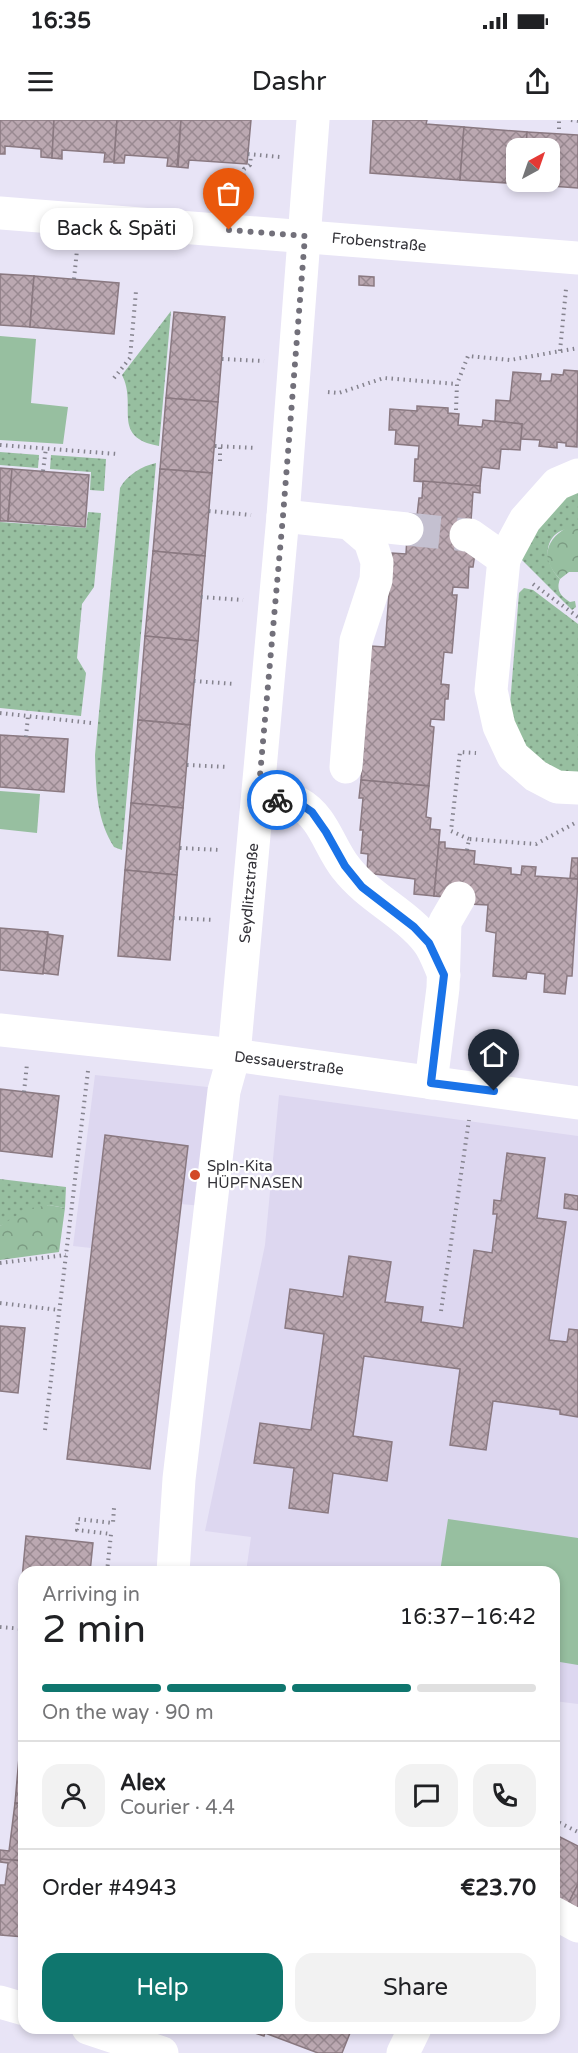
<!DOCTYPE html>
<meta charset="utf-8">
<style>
:root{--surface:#fff;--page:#f2f2f2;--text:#202124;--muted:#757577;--line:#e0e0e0;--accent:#0f766e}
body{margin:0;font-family:"Varela Round",sans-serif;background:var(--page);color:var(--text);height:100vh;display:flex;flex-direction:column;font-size:22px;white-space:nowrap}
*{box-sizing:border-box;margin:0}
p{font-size:20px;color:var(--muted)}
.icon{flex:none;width:33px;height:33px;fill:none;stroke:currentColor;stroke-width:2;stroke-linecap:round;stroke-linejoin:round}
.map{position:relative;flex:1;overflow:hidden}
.panel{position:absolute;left:18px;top:1446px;width:542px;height:468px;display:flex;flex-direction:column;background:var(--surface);border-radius:18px;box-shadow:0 3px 9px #0003}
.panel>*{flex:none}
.needle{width:39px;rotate:40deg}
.tools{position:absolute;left:506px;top:18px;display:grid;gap:12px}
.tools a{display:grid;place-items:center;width:54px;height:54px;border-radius:12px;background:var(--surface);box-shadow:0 3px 9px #0003;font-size:30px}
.pin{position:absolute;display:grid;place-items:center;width:51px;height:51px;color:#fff;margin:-62px -26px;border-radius:50% 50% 50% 0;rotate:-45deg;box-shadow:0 0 6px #0007}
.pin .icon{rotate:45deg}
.courier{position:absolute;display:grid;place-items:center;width:60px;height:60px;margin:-30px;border:4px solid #1a73e8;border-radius:50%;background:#fff;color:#222;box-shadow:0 2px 8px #0007}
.bubble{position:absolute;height:42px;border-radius:18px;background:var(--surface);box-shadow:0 3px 9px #0003;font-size:20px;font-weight:600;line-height:42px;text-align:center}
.overview em{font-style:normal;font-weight:600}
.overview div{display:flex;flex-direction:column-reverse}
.overview{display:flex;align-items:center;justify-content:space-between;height:102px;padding:0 24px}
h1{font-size:39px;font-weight:600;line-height:45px}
.bar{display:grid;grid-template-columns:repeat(4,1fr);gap:9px 6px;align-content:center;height:72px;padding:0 24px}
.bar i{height:8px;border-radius:4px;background:var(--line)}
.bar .on{background:var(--accent)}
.bar p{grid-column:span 4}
.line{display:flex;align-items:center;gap:15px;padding:0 24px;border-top:2px solid var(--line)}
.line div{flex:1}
.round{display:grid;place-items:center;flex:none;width:63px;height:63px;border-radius:18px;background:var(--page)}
.action{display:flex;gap:12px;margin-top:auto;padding:12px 24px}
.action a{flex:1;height:69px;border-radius:18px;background:var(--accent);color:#fff;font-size:24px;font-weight:600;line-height:69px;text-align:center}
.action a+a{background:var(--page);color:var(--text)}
.status{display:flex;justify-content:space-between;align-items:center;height:42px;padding:0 30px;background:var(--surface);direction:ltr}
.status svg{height:16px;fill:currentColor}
header{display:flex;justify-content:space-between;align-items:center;height:78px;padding:0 24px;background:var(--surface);font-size:27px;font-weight:600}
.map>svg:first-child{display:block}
</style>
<div class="status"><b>16:35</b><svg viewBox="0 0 49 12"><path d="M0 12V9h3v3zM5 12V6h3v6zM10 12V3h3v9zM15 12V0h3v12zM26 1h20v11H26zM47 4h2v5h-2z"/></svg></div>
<header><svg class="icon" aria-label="menu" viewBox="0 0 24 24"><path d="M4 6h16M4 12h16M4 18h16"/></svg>Dashr<svg class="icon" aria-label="share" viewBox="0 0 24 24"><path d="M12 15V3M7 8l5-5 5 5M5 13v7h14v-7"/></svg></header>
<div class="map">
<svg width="578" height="1933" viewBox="0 0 578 1933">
<defs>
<pattern id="grass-dots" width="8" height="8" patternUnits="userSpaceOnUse" patternTransform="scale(1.5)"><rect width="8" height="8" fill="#97bfa0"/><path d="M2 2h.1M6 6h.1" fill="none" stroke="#7c9c83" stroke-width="1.8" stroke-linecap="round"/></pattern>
<pattern id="park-crowns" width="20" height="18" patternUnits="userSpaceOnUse" patternTransform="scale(1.5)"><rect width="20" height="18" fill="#97bfa0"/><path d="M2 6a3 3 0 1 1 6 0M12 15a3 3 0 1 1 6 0" fill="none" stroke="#7c9c83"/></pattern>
<pattern id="building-cross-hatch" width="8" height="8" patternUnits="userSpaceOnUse" patternTransform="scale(1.5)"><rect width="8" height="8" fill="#bba8b1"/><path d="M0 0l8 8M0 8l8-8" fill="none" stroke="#998991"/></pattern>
</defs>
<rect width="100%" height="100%" fill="#e8e4f6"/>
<!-- built -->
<g fill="#ddd7f0">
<path d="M 95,955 L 217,968 L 203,1086 L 180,1084 L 187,1026 L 105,1015 L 91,1128 L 73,1126 Z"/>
<path d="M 279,975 L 578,1016 L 578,1584 L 554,1581 L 554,1452 L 246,1452 L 251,1417 L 205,1411 L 265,1125 Z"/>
</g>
<!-- grass -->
<g fill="url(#grass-dots)">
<path d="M 171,191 L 159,326 C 110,317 138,286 122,255 Z"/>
<path d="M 0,332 L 39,335 L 38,348 L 0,345 Z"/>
<path d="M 51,335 L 106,339 L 104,371 L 90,370 L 91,352 L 50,349 Z"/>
<path d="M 156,343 L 122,730 L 114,727 C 96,699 96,667 95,635 L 120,368 C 127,355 142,346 156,343 Z"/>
<path d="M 578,344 L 578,408 C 545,406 539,439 560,459 C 556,470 560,476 570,482 L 575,481 L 576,487 L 572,490 L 516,434 Z"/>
<path d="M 88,392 L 101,393 L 94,467 L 82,484 L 77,538 L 86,553 L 81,596 L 0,588 L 0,402 L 86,408 Z"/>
<path d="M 524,468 L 533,470 L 578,504 L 578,655 L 549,648 L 520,624 L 510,585 L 519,473 Z"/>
<path d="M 0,1059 L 66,1067 L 65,1088 L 49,1085 L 0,1106 Z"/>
</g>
<!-- park -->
<g fill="url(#park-crowns)">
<path d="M 566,408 L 578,408 L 578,452 L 569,452 L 560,459 C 542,441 543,422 566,408 Z"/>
<path d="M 49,1085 L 65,1088 L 59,1132 L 0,1140 L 0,1106 L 27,1089 Z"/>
</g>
<!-- garden -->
<g fill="#97bfa0">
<path d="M 0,216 L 36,219 L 31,283 L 68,287 L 63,324 L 0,320 Z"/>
<path d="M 0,671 L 40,674 L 37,713 L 0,709 Z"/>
<path d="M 448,1399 L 578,1418 L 578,1545 L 554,1541 L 554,1452 L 440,1452 Z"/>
</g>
<!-- building -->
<g fill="url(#building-cross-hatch)" stroke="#8a7981" stroke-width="1.5">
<path d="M 0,0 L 54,0 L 52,38 L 41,37 L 41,29 L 5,26 L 5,34 L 0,34 Z"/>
<path d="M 54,0 L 117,0 L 114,42 L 104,42 L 105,33 L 62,30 L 62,39 L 52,38 Z"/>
<path d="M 117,0 L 181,0 L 177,47 L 167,46 L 168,38 L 125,35 L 124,43 L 114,43 Z"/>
<path d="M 181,0 L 251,0 L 247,44 L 189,40 L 188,48 L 178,47 Z"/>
<path d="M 373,0 L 427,0 L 426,4 L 464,7 L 460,60 L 370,53 Z"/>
<path d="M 464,7 L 527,12 L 526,28 L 516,28 L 516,62 L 524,62 L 524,64 L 460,60 Z"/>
<path d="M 527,12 L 578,15 L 578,68 L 524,64 L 524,62 L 549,62 L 549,28 L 526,28 Z"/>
<path d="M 0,154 L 34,156 L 30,207 L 0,205 Z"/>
<path d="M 34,156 L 119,163 L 114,214 L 30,207 Z"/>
<path d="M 359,156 L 374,157 L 374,166 L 359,165 Z"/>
<path d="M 174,192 L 225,197 L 218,282 L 166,278 Z"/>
<path d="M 564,250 L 578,251 L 577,327 L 566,326 L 566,323 L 557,322 L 557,328 L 539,326 L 540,320 L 521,319 L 522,304 L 495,301 L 496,280 L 510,281 L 513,252 L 541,254 L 540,261 L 551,261 L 552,254 L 563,255 Z"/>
<path d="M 166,278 L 218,282 L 212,353 L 160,349 Z"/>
<path d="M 417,286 L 448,288 L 448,293 L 459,294 L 458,305 L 482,307 L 483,300 L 522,304 L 520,330 L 501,329 L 499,349 L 482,347 L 480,366 L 414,361 L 415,339 L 418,339 L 419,326 L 395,324 L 396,310 L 389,310 L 390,289 L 417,291 Z"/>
<path d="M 0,348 L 12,349 L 8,401 L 0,401 Z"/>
<path d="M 12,349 L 89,355 L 85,407 L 8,401 Z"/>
<path d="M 160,349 L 212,353 L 205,436 L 153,431 Z"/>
<path d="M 423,361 L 480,366 L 480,373 L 473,372 L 471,401 L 475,433 L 473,447 L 469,447 L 468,468 L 453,467 L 452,475 L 457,475 L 452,533 L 444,532 L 441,564 L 449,565 L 448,579 L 445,579 L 444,600 L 431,599 L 430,606 L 434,607 L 429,666 L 361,660 L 371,526 L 385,527 L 392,433 L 406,434 L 408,399 L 405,395 L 417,396 L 419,378 L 422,378 Z"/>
<path d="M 153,431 L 205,436 L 198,521 L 145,516 Z"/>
<path d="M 145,516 L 198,521 L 190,605 L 138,600 Z"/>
<path d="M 138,600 L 190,605 L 183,688 L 131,683 Z"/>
<path d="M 0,615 L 68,619 L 64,672 L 0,667 Z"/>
<path d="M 361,660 L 429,666 L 426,697 L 431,698 L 430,709 L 440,710 L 434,776 L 414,774 L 415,759 L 367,753 L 368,734 L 361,733 L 363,710 L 360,710 L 363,678 L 359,678 Z"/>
<path d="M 131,683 L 183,688 L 177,755 L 125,750 Z"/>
<path d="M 439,722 L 445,722 L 445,728 L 475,731 L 474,744 L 511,748 L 511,754 L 521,755 L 522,746 L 536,747 L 535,756 L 578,759 L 572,856 L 567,856 L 565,874 L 544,872 L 545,854 L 527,852 L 526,859 L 493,856 L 496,813 L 486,811 L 488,785 L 469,784 L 469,779 L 434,776 Z"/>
<path d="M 572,738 L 578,738 L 578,759 L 570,758 Z"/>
<path d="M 125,750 L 177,755 L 170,840 L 118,836 Z"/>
<path d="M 0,808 L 48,812 L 43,854 L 0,850 Z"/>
<path d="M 48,814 L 63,816 L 58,855 L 43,853 Z"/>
<path d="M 0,969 L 59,976 L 52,1037 L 0,1031 Z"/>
<path d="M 105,1015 L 188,1026 L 150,1349 L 67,1339 Z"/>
<path d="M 507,1033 L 545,1038 L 537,1098 L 566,1102 L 549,1220 L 567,1222 L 569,1209 L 578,1210 L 578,1297 L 560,1294 L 560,1290 L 493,1281 L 486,1330 L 450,1325 L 460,1249 L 364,1236 L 353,1316 L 392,1322 L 387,1361 L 333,1353 L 328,1393 L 289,1388 L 294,1348 L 254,1343 L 260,1303 L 311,1310 L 324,1214 L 285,1208 L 290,1169 L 343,1177 L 349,1136 L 391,1142 L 385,1182 L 423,1187 L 421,1202 L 463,1208 L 474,1130 L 492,1133 L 497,1094 L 493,1094 L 494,1080 L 501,1081 Z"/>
<path d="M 565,1074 L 578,1076 L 578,1090 L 564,1088 Z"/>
<path d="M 0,1206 L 25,1208 L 18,1273 L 0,1271 Z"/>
<path d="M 26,1416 L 93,1423 L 90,1452 L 24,1452 L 24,1480 L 20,1480 Z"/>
<path d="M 23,1592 L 24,1592 L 24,1684 L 15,1683 Z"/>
<path d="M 15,1683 L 24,1684 L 24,1741 L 0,1739 L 0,1730 L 9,1731 Z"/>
<path d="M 554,1714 L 578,1726 L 578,1764 L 567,1786 L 554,1779 L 556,1775 L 554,1774 Z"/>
<path d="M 0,1739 L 24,1741 L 24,1817 L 0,1815 L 0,1765 L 5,1765 L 8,1743 L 0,1742 Z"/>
<path d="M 578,1764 L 578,1791 L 567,1786 Z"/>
<path d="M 250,1908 L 352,1908 L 342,1933 L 318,1933 L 265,1913 L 264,1916 L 249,1911 Z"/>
</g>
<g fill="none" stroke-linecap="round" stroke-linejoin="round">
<!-- minor-tunnel -->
<path stroke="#c4c0d0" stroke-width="33" stroke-dasharray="33 16" stroke-linecap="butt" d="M 407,409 L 466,415"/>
<!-- path -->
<g stroke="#85838e" stroke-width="4" stroke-dasharray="1.5 4.5" stroke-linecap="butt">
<path d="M 571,0 L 578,1"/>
<path d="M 559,9 L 559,0"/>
<path d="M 248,34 L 280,37"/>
<path d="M 241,79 L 244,49 L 250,45 L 251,35"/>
<path d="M 74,159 L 77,130"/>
<path d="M 560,231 L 566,169"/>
<path d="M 222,239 L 264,241"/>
<path d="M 114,258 L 130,238 L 136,171"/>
<path d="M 328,272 L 339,273 L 384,258 L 457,264"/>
<path d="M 456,290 L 457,264 L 468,236 L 510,240 L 578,228"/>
<path d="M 0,325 L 117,334"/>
<path d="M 215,326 L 256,328"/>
<path d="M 220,341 L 220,326"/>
<path d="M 43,351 L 46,328"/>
<path d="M 209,391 L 251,395"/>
<path d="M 533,464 L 578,497"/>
<path d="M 201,477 L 243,480"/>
<path d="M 194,561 L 235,564"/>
<path d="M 0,593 L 92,603"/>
<path d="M 26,617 L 28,596"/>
<path d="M 187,645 L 228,647"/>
<path d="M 469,719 L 451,711 L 460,632 L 476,633"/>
<path d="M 180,728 L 220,730"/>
<path d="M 467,730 L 469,719 L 536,724 L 577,702"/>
<path d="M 173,798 L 214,800"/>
<path d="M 24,972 L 27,944"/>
<path d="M 0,1143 L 66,1135"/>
<path d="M 0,1183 L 59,1190"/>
<path d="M 441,1191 L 469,1000"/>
<path d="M 45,1310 L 88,951"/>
<path d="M 107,1452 L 111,1414 L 77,1410 L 78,1399 L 113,1403 L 114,1388"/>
<path d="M 0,1507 L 24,1509"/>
<path d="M 554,1700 L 578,1712"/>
</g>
<!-- minor -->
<g stroke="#fff" stroke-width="33">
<path d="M 0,93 L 578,138"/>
<path d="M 283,396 L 407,409"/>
<path d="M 466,415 L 470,415 L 504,439 L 491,570 L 499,606 L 513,636 L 536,656 L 557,667 L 578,668"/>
<path d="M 504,439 L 525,400 L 557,364 L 578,355"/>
<path d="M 346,647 L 356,521 L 376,460 L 377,442 L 370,421 L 349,403"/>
<path d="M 258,678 C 269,679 288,677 298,683 C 324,697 329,727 346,748 C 369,778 406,793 428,822 C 435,831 439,844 444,855"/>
<path d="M 0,910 L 234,935 L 578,983"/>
<path d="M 431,963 L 443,868 L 445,802 L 459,778"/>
<path d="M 173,1452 L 179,1359 L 224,971 L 234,935 L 283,396 L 313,0"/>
<path d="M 554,1793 L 578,1806"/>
<path d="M 0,1882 L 24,1889"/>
<path d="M 88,1908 L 162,1933"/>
<path d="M 403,1933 L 415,1908"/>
</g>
</g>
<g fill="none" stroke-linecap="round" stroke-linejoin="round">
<!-- done -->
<path stroke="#72707a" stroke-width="6" stroke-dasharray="0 10.8" d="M 229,110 L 305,116 L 283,396 L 258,678 L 277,680"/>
<!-- route -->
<path stroke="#1a73e8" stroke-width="8" d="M 277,680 L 296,681 L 312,692 L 326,712 L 345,746 L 362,767 L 414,807 L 429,823 L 444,855 L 431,963 L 494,971"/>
</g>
<!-- markers -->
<circle fill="#d24827" stroke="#fff" stroke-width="2" cx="195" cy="1055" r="6"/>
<g text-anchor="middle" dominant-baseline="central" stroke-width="4.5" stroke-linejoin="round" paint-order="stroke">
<!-- street labels -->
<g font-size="15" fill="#333238" stroke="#fff">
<text transform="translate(379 122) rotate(5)">Frobenstraße</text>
<text transform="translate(249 773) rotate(-85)">Seydlitzstraße</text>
<text transform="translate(289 943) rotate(7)">Dessauerstraße</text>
</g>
<!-- poi labels -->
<g font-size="15" fill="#333238" stroke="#fff" text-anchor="start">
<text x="207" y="1046">SpIn-Kita<tspan x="207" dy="17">HÜPFNASEN</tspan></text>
</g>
</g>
</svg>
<div class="tools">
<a><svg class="needle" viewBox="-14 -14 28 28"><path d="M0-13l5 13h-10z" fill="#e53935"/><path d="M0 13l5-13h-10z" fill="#757577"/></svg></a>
</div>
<div class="pin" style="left:229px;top:110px;background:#ea580c"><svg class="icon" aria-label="bag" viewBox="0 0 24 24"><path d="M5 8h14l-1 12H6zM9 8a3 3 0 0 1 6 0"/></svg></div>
<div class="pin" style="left:494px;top:971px;background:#1f2937"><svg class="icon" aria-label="home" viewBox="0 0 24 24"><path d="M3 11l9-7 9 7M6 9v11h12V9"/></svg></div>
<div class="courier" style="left:277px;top:680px"><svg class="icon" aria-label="bike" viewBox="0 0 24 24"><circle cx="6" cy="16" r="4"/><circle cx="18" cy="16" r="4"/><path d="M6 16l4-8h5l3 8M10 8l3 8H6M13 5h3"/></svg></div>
<div class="bubble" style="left:40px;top:88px;width:153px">Back &amp; Späti</div>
<section class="panel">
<div class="overview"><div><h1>2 min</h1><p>Arriving in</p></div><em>16:37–16:42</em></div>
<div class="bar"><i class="on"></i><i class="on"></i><i class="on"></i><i></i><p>On the way · 90 m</p></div>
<div class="line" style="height:108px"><a class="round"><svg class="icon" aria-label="person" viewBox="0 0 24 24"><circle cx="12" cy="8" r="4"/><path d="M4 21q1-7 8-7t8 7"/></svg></a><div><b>Alex</b><p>Courier · 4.4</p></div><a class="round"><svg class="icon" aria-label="chat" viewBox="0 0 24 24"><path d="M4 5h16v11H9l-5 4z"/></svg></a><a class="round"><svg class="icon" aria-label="phone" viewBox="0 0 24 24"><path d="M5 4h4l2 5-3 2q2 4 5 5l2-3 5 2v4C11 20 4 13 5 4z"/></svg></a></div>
<div class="line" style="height:78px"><div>Order #4943</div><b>€23.70</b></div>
<div class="action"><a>Help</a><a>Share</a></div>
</section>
</div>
